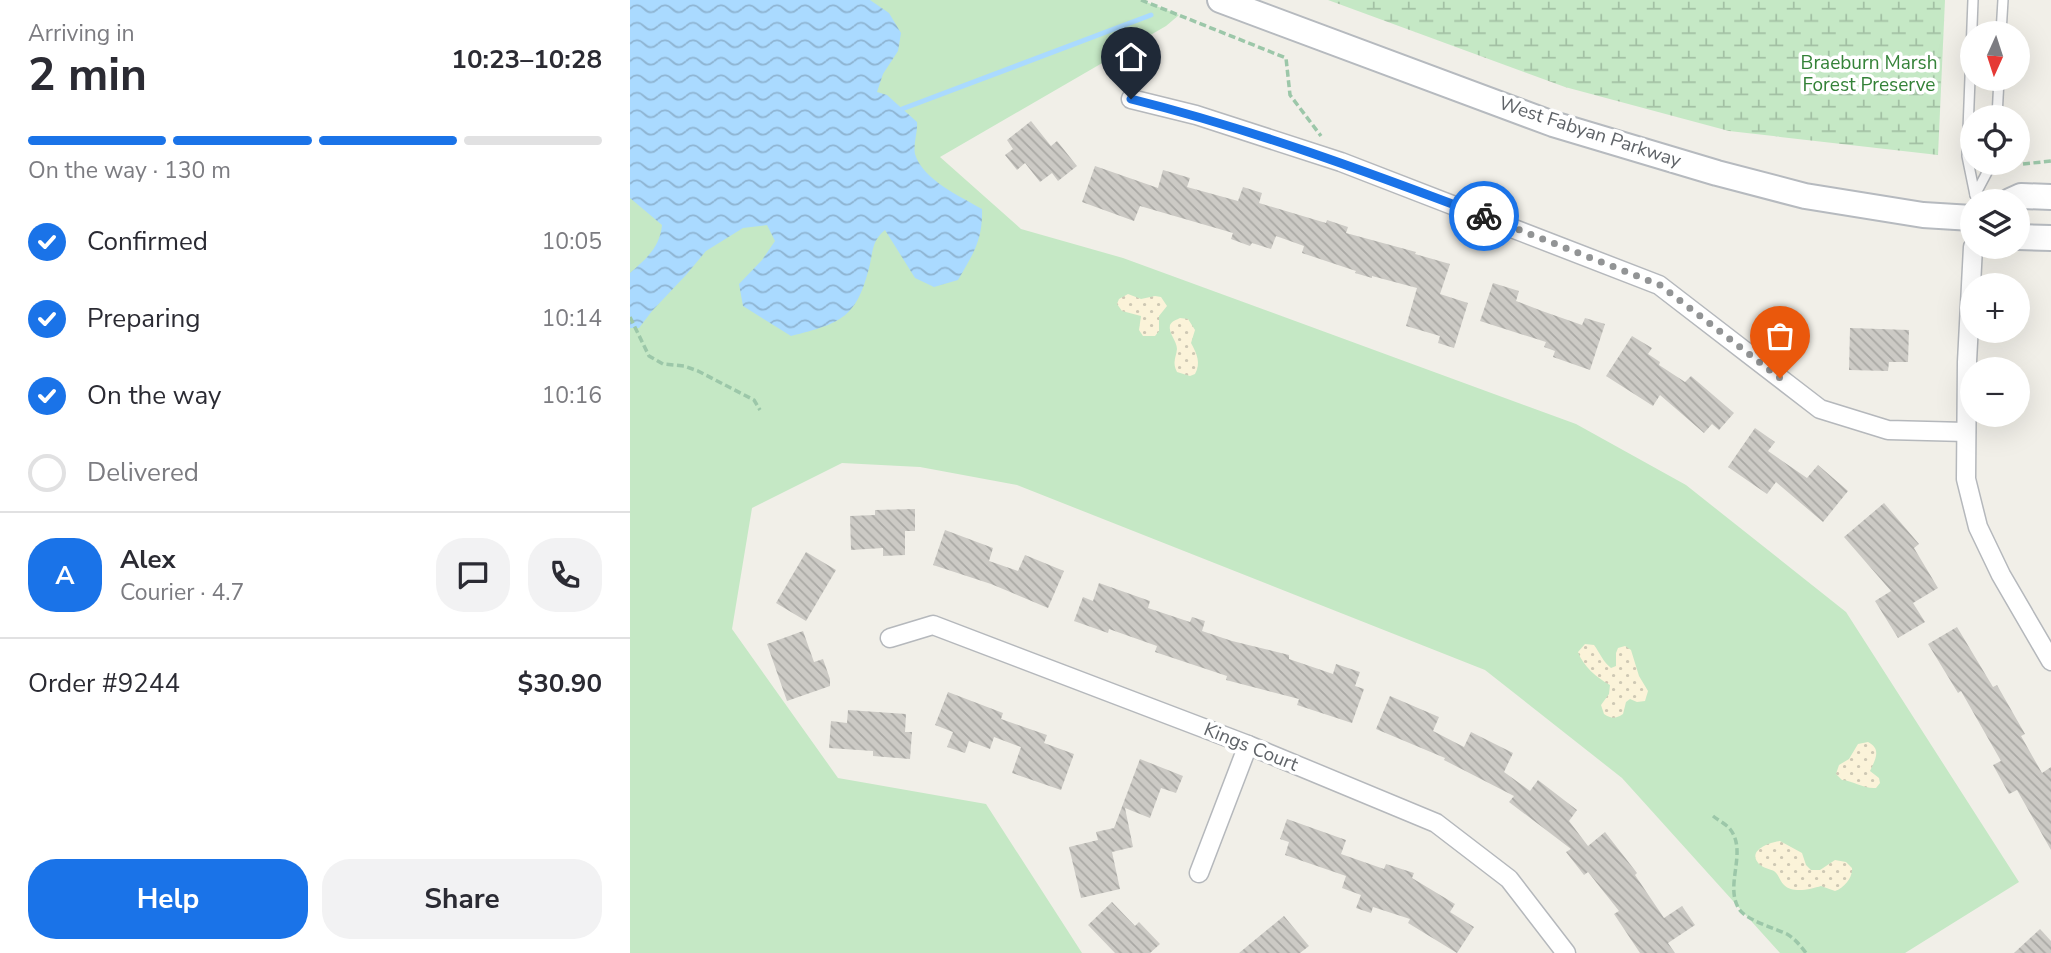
<!DOCTYPE html>
<meta charset="utf-8">
<style>
:root{--surface:#fff;--page:#f2f2f3;--text:#2b2b33;--muted:#7c7c81;--line:#e1e1e2;--accent:#1a73e8}
body{margin:0;font-family:"Nunito Sans",sans-serif;background:var(--page);color:var(--text);height:100vh;display:flex;flex-direction:column;font-size:26px;white-space:nowrap}
*{box-sizing:border-box;margin:0}
p{font-size:23px;color:var(--muted)}
.icon{flex:none;width:38px;height:38px;fill:none;stroke:currentColor;stroke-width:2;stroke-linecap:round;stroke-linejoin:round}
.map{position:relative;flex:1;overflow:hidden}
.details{display:flex;flex-direction:column;background:var(--surface);width:630px}
.details>*{flex:none}
.needle{width:46px;rotate:183deg}
.fabs{position:absolute;left:1330px;top:21px;display:grid;gap:14px}
.fabs a{display:grid;place-items:center;width:70px;height:70px;border-radius:50%;background:var(--surface);box-shadow:0 7px 28px #0002;font-size:35px}
.pin{position:absolute;display:grid;place-items:center;width:60px;height:60px;color:#fff;margin:-72px -30px;border-radius:50% 50% 50% 0;rotate:-45deg;box-shadow:0 0 7px #0007}
.pin .icon{rotate:45deg}
.courier{position:absolute;display:grid;place-items:center;width:70px;height:70px;margin:-35px;border:5px solid #1a73e8;border-radius:50%;background:#fff;color:#222;box-shadow:0 2px 9px #0007}
.head em{font-style:normal;font-weight:700}
.head div{display:flex;flex-direction:column-reverse}
.head{display:flex;align-items:center;justify-content:space-between;height:119px;padding:0 28px}
h1{font-size:46px;font-weight:700;line-height:52px}
.bar{display:grid;grid-template-columns:repeat(4,1fr);gap:10px 7px;align-content:center;height:84px;padding:0 28px}
.bar i{height:9px;border-radius:5px;background:var(--line)}
.bar .active{background:var(--accent)}
.bar p{grid-column:span 4}
.line{display:flex;align-items:center;gap:18px;padding:0 28px;border-top:2px solid var(--line)}
.line div{flex:1}
.round{display:grid;place-items:center;flex:none;width:74px;height:74px;border-radius:28px;background:var(--page)}
ol{padding:0 28px;list-style:none}
li{display:flex;align-items:center;gap:21px;height:77px}
li p{margin-inline-start:auto}
li .icon{padding:7px;border-radius:50%;background:var(--accent);color:#fff;stroke-width:4}
li:last-child{color:var(--muted)}
li i{width:38px;height:38px;border:4px solid var(--line);border-radius:50%}
.cta{display:flex;gap:14px;margin-top:auto;padding:14px 28px}
.cta a{flex:1;height:80px;border-radius:28px;background:var(--accent);color:#fff;font-size:28px;font-weight:700;line-height:80px;text-align:center}
.cta a+a{background:var(--page);color:var(--text)}
main{display:flex;flex:1;min-height:0}
.map>svg:first-child{display:block}
</style>
<main>
<section class="details">
<div class="head"><div><h1>2 min</h1><p>Arriving in</p></div><em>10:23–10:28</em></div>
<div class="bar"><i class="active"></i><i class="active"></i><i class="active"></i><i></i><p>On the way · 130 m</p></div>
<ol>
<li><svg class="icon" aria-label="check" viewBox="0 0 24 24"><path d="M5 12l5 5 9-10"/></svg>Confirmed<p>10:05</p></li>
<li><svg class="icon" aria-label="check" viewBox="0 0 24 24"><path d="M5 12l5 5 9-10"/></svg>Preparing<p>10:14</p></li>
<li><svg class="icon" aria-label="check" viewBox="0 0 24 24"><path d="M5 12l5 5 9-10"/></svg>On the way<p>10:16</p></li>
<li><i></i>Delivered</li>
</ol>
<div class="line" style="height:126px"><b class="round" style="background:var(--accent);color:#fff">A</b><div><b>Alex</b><p>Courier · 4.7</p></div><a class="round"><svg class="icon" aria-label="chat" viewBox="0 0 24 24"><path d="M4 5h16v11H9l-5 4z"/></svg></a><a class="round"><svg class="icon" aria-label="phone" viewBox="0 0 24 24"><path d="M5 4h4l2 5-3 2q2 4 5 5l2-3 5 2v4C11 20 4 13 5 4z"/></svg></a></div>
<div class="line" style="height:91px"><div>Order #9244</div><b>$30.90</b></div>
<div class="cta"><a>Help</a><a>Share</a></div>
</section>
<div class="map">
<svg width="1421" height="953" viewBox="0 0 1421 953">
<defs>
<pattern id="wetland-marsh" width="20" height="14" patternUnits="userSpaceOnUse" patternTransform="scale(1.75)"><rect width="20" height="14" fill="#c5e8c5"/><path d="M1 5h8M5 5V1M11 12h8M15 12V8" fill="none" stroke="#a3c0a4"/></pattern>
<pattern id="sand-dots" width="8" height="8" patternUnits="userSpaceOnUse" patternTransform="scale(1.75)"><rect width="8" height="8" fill="#fbf3d9"/><path d="M2 2h.1M6 6h.1" fill="none" stroke="#cec8b4" stroke-width="1.8" stroke-linecap="round"/></pattern>
<pattern id="water-waves" width="16" height="10" patternUnits="userSpaceOnUse" patternTransform="scale(1.75)"><rect width="16" height="10" fill="#aadaff"/><path d="M0 5q4-4 8 0t8 0" fill="none" stroke="#8eb4d2"/></pattern>
<pattern id="building-back-hatch" width="6" height="6" patternUnits="userSpaceOnUse" patternTransform="scale(1.75)"><rect width="6" height="6" fill="#cccac5"/><path d="M-1 5l2 2M0 0l6 6M5-1l2 2" fill="none" stroke="#a9a8a4"/></pattern>
</defs>
<rect width="100%" height="100%" fill="#f1efe8"/>
<!-- green -->
<path fill="#c5e8c5" d="M 0,0 L 511,0 L 549,15 L 536,26 L 310,157 L 391,229 L 493,258 L 946,424 L 1056,485 L 1216,612 L 1389,882 L 1275,953 L 1150,953 L 992,778 L 855,670 L 387,485 L 290,467 L 212,463 L 122,508 L 102,629 L 208,778 L 356,804 L 452,953 L 0,953 Z"/>
<!-- wetland -->
<path fill="url(#wetland-marsh)" d="M 698,0 L 1315,0 L 1308,155 L 1099,131 L 935,87 Z"/>
<!-- sand -->
<g fill="url(#sand-dots)">
<path d="M 498,294 L 511,299 L 525,296 L 531,297 L 537,306 L 529,316 L 529,331 L 525,336 L 513,336 L 509,330 L 511,316 L 492,311 L 487,304 L 489,299 Z"/>
<path d="M 550,318 L 558,319 L 565,330 L 561,343 C 567,354 571,363 565,374 L 560,376 L 547,372 C 542,362 546,358 547,349 C 547,341 538,333 540,325 C 542,321 546,320 550,318 Z"/>
<path d="M 955,644 L 964,645 C 970,653 973,662 981,668 L 986,666 L 986,653 L 988,648 L 995,646 L 1001,650 L 1009,676 L 1018,691 L 1015,701 L 1007,702 L 1000,699 L 996,702 L 993,714 C 985,719 982,719 974,714 L 971,705 L 979,694 L 980,685 C 967,678 953,666 948,652 Z"/>
<path d="M 1238,742 C 1252,749 1245,760 1240,771 L 1249,778 L 1250,783 L 1246,788 C 1234,789 1224,781 1212,780 L 1206,774 L 1209,765 L 1219,759 L 1228,744 Z"/>
<path d="M 1150,841 L 1172,853 L 1176,865 L 1181,870 L 1190,870 L 1205,860 L 1216,862 L 1222,868 C 1223,877 1214,888 1205,891 L 1191,886 C 1181,889 1163,894 1154,885 C 1150,881 1149,875 1144,871 C 1140,869 1133,868 1129,864 C 1116,850 1141,842 1150,841 Z"/>
</g>
<!-- water -->
<path fill="url(#water-waves)" d="M 0,0 L 240,0 L 259,13 L 271,33 L 268,51 L 253,74 L 247,92 L 257,95 L 287,122 C 288,131 283,145 285,154 C 292,179 331,197 352,209 C 353,240 343,254 328,280 L 304,287 L 285,278 L 255,230 C 243,240 243,249 240,264 C 227,318 212,323 161,336 L 113,306 L 109,284 L 132,260 L 145,241 L 137,225 L 113,228 L 76,251 L 56,275 L 22,311 L 9,328 L 0,328 L 0,273 C 16,259 30,247 32,225 L 0,198 Z"/>
<g fill="none" stroke-linecap="round" stroke-linejoin="round">
<!-- stream -->
<path stroke="#aadaff" stroke-width="5" d="M 272,109 L 521,15"/>
</g>
<!-- building -->
<g fill="url(#building-back-hatch)">
<path d="M 401,121 L 421,146 L 427,141 L 447,166 L 428,181 L 422,173 L 410,182 L 395,163 L 387,170 L 375,155 L 383,149 L 377,140 Z"/>
<path d="M 465,166 L 528,188 L 533,170 L 560,178 L 557,187 L 608,201 L 613,187 L 632,193 L 629,203 L 696,223 L 697,220 L 718,227 L 716,233 L 786,252 L 785,254 L 820,264 L 810,294 L 838,303 L 824,348 L 808,343 L 810,336 L 776,326 L 787,288 L 742,276 L 742,278 L 725,273 L 726,271 L 672,253 L 674,246 L 646,236 L 641,249 L 622,243 L 620,246 L 601,239 L 603,233 L 510,206 L 504,221 L 452,202 Z"/>
<path d="M 863,283 L 889,291 L 886,301 L 912,311 L 952,325 L 955,318 L 975,324 L 960,370 L 923,357 L 925,351 L 914,347 L 916,342 L 850,321 Z"/>
<path d="M 1220,328 L 1279,330 L 1278,362 L 1259,362 L 1258,371 L 1219,370 Z"/>
<path d="M 1002,336 L 1022,348 L 1018,354 L 1030,362 L 1029,365 L 1055,382 L 1061,376 L 1104,413 L 1089,430 L 1082,424 L 1074,433 L 1030,395 L 1023,406 L 976,376 Z"/>
<path d="M 1125,428 L 1145,442 L 1138,451 L 1177,478 L 1188,465 L 1218,491 L 1193,522 L 1146,482 L 1137,494 L 1098,467 Z"/>
<path d="M 1254,503 L 1289,544 L 1284,548 L 1308,588 L 1283,603 L 1295,622 L 1268,638 L 1245,601 L 1261,591 L 1214,537 Z"/>
<path d="M 285,509 L 285,531 L 275,531 L 275,555 L 253,556 L 253,548 L 221,550 L 220,516 L 245,515 L 245,510 Z"/>
<path d="M 315,530 L 363,548 L 359,561 L 388,571 L 395,555 L 434,571 L 418,608 L 361,584 L 303,565 Z"/>
<path d="M 176,552 L 206,570 L 176,621 L 146,603 Z"/>
<path d="M 469,583 L 520,601 L 518,608 L 560,622 L 562,617 L 575,621 L 572,631 L 602,641 L 659,655 L 659,659 L 703,674 L 706,664 L 730,672 L 725,686 L 734,689 L 722,723 L 667,705 L 669,699 L 596,680 L 597,676 L 525,652 L 527,646 L 479,629 L 478,633 L 444,621 L 453,597 L 463,601 Z"/>
<path d="M 1327,627 L 1363,687 L 1367,685 L 1395,734 L 1391,736 L 1412,773 L 1421,767 L 1421,850 L 1387,790 L 1379,794 L 1363,765 L 1371,761 L 1331,691 L 1328,693 L 1298,644 Z"/>
<path d="M 173,631 L 184,662 L 193,659 L 200,679 L 200,686 L 157,701 L 137,644 Z"/>
<path d="M 318,692 L 373,713 L 371,719 L 417,735 L 414,743 L 444,754 L 431,790 L 382,773 L 391,747 L 364,737 L 360,749 L 339,741 L 335,753 L 317,747 L 323,732 L 305,725 Z"/>
<path d="M 760,696 L 809,717 L 803,731 L 834,747 L 841,732 L 883,753 L 874,772 L 900,791 L 908,780 L 947,810 L 939,821 L 958,846 L 975,832 L 1007,873 L 1005,875 L 1034,918 L 1052,906 L 1065,925 L 1038,943 L 1045,953 L 1010,953 L 984,914 L 989,911 L 958,872 L 954,875 L 936,852 L 941,849 L 879,802 L 884,796 L 814,760 L 815,758 L 746,729 Z"/>
<path d="M 218,710 L 276,714 L 275,732 L 282,732 L 280,759 L 243,756 L 243,751 L 199,748 L 201,721 L 217,723 Z"/>
<path d="M 510,759 L 553,776 L 546,793 L 531,788 L 520,818 L 495,808 L 503,847 L 482,852 L 490,889 L 451,898 L 439,847 L 468,840 L 466,832 L 484,828 Z"/>
<path d="M 657,819 L 716,840 L 711,854 L 754,869 L 756,864 L 784,873 L 782,878 L 825,904 L 820,912 L 844,927 L 827,953 L 778,923 L 780,919 L 743,907 L 741,913 L 726,908 L 731,895 L 712,888 L 716,876 L 655,855 L 659,842 L 650,839 Z"/>
<path d="M 482,902 L 505,926 L 509,922 L 530,944 L 520,953 L 485,953 L 458,925 Z"/>
<path d="M 654,916 L 679,946 L 670,953 L 609,953 Z"/>
<path d="M 1410,929 L 1421,941 L 1421,953 L 1384,953 Z"/>
</g>
<g fill="none" stroke-linecap="round" stroke-linejoin="round">
<defs>
<g id="service">
<path d="M 1343,0 L 1337,156 L 1345,195"/>
<path d="M 1371,33 L 1373,0"/>
<path d="M 1367,117 L 1369,79"/>
<path d="M 1345,195 L 1362,163"/>
</g>
<g id="minor">
<path d="M 501,99 L 566,115 L 711,162 L 1029,285 L 1190,409 L 1258,430 L 1336,432"/>
<path d="M 1343,247 L 1337,362 L 1336,479 L 1348,527 L 1371,575 L 1421,661"/>
<path d="M 260,638 L 303,625 L 618,745 L 806,823 L 879,879 L 936,953"/>
<path d="M 569,873 L 618,745"/>
</g>
<g id="secondary">
<path d="M 590,0 L 923,124 L 1087,173 L 1175,196 L 1293,215 L 1342,218"/>
<path d="M 1380,201 L 1391,196 L 1421,197"/>
<path d="M 1388,237 L 1421,238"/>
</g>
</defs>
<!-- service casing -->
<use href="#service" stroke="#b5b8bc" stroke-width="12"/>
<!-- minor casing -->
<use href="#minor" stroke="#b5b8bc" stroke-width="21"/>
<!-- secondary casing -->
<use href="#secondary" stroke="#b6babf" stroke-width="28"/>
<!-- path -->
<g stroke="#9cc7a9" stroke-width="3.5" stroke-dasharray="7 3.5" stroke-linecap="butt">
<path d="M 511,0 L 656,58 L 660,95 L 691,136"/>
<path d="M 1393,164 L 1421,161"/>
<path d="M 0,317 L 19,356 L 33,364 L 54,366 L 68,371 L 124,400 L 130,410"/>
<path d="M 1083,816 C 1088,820 1096,824 1100,829 C 1118,852 1094,885 1109,909 C 1116,920 1144,928 1157,934 C 1165,939 1170,945 1176,953"/>
</g>
<!-- service -->
<use href="#service" stroke="#fff" stroke-width="9"/>
<!-- minor -->
<use href="#minor" stroke="#fff" stroke-width="18"/>
<!-- secondary -->
<use href="#secondary" stroke="#fff" stroke-width="24"/>
</g>
<g fill="none" stroke-linecap="round" stroke-linejoin="round">
<!-- done -->
<path stroke="#929495" stroke-width="7" stroke-dasharray="0 12.6" d="M 854,216 L 1030,285 L 1150,378"/>
<!-- route -->
<path stroke="#1a73e8" stroke-width="9" d="M 501,99 C 622,129 738,172 854,216"/>
</g>
<g text-anchor="middle" dominant-baseline="central" stroke-width="7" stroke-linejoin="round" paint-order="stroke">
<!-- park labels -->
<g font-size="19" fill="#348238" stroke="#fff">
<text x="1239" y="63">Braeburn Marsh<tspan x="1239" dy="22">Forest Preserve</tspan></text>
</g>
<!-- street labels -->
<g font-size="19" fill="#5f6368" stroke="#fff">
<text transform="translate(960 132) rotate(18)">West Fabyan Parkway</text>
<text transform="translate(621 747) rotate(22)">Kings Court</text>
</g>
</g>
</svg>
<div class="fabs">
<a><svg class="needle" viewBox="-14 -14 28 28"><path d="M0-13l5 13h-10z" fill="#e53935"/><path d="M0 13l5-13h-10z" fill="#7c7c81"/></svg></a>
<a><svg class="icon" aria-label="locate" viewBox="0 0 24 24"><circle cx="12" cy="12" r="6"/><path d="M12 2v4M12 18v4M2 12h4M18 12h4"/></svg></a>
<a><svg class="icon" aria-label="layers" viewBox="0 0 24 24"><path d="M12 4l9 5-9 5-9-5zM3 14l9 5 9-5"/></svg></a>
<a>+</a>
<a>−</a>
</div>
<div class="pin" style="left:1150px;top:378px;background:#ea580c"><svg class="icon" aria-label="bag" viewBox="0 0 24 24"><path d="M5 8h14l-1 12H6zM9 8a3 3 0 0 1 6 0"/></svg></div>
<div class="pin" style="left:501px;top:99px;background:#1f2937"><svg class="icon" aria-label="home" viewBox="0 0 24 24"><path d="M3 11l9-7 9 7M6 9v11h12V9"/></svg></div>
<div class="courier" style="left:854px;top:216px"><svg class="icon" aria-label="bike" viewBox="0 0 24 24"><circle cx="6" cy="16" r="4"/><circle cx="18" cy="16" r="4"/><path d="M6 16l4-8h5l3 8M10 8l3 8H6M13 5h3"/></svg></div>
</div>
</main>
